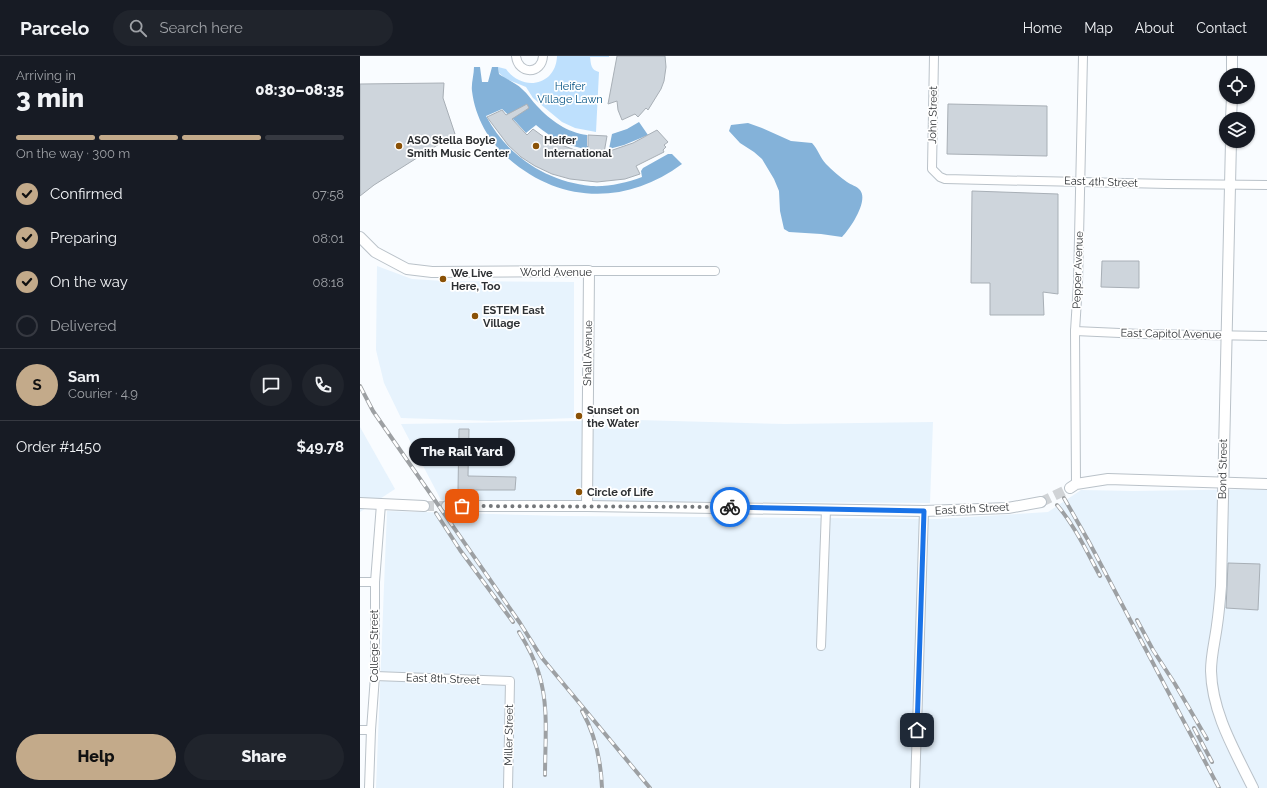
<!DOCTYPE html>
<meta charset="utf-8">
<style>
:root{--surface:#171b24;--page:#20242c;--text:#f1f3f6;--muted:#9ea1a6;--line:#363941;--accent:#c3aa8a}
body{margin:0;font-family:Raleway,sans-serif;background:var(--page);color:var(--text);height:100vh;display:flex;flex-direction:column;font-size:15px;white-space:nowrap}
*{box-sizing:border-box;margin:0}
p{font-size:13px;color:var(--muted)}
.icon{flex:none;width:22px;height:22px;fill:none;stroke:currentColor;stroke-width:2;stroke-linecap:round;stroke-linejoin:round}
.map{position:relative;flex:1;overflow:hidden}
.details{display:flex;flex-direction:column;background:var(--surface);width:360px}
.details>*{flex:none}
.fabs{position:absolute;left:859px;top:12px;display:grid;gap:8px}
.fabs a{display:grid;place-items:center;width:36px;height:36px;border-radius:50%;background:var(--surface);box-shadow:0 1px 3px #0004;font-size:20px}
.pin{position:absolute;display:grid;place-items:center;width:34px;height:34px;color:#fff;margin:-17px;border-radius:8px;box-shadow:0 2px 6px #0006}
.courier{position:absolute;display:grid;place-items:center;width:40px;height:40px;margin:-20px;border:3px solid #1a73e8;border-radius:50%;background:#fff;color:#222;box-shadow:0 1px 5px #0007}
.bubble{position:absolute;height:28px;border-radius:14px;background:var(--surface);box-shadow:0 1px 3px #0004;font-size:13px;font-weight:800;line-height:28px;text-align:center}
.headline em{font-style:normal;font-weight:800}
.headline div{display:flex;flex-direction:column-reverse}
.headline{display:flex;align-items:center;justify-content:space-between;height:68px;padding:0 16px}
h1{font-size:26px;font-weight:800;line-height:30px}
.bar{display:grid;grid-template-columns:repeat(4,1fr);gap:6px 4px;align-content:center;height:48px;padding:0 16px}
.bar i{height:5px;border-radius:3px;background:var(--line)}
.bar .selected{background:var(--accent)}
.bar p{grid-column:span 4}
.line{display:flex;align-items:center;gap:10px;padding:0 16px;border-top:1px solid var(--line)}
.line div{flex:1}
.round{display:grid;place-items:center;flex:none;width:42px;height:42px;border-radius:21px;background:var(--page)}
ol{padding:0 16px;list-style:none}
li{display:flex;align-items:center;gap:12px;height:44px}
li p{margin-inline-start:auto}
li .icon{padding:4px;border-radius:50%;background:var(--accent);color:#111;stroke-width:4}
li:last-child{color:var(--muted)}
li i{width:22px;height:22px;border:2px solid var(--line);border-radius:50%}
.cta{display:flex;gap:8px;margin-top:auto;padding:8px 16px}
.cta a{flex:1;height:46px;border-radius:24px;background:var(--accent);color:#111;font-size:16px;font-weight:800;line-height:46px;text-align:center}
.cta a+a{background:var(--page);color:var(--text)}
header{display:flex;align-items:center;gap:24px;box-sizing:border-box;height:56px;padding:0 20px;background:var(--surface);border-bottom:1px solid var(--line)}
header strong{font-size:19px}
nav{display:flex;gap:22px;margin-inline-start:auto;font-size:14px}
.search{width:280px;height:36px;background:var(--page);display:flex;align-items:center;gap:10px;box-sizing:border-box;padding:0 14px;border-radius:22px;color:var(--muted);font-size:15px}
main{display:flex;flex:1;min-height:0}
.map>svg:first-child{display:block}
</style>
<header>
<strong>Parcelo</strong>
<div class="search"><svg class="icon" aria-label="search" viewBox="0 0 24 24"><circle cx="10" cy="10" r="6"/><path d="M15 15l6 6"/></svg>Search here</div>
<nav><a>Home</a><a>Map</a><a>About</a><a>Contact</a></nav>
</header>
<main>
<section class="details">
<div class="headline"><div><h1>3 min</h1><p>Arriving in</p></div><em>08:30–08:35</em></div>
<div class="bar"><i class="selected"></i><i class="selected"></i><i class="selected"></i><i></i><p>On the way · 300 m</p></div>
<ol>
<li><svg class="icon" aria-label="check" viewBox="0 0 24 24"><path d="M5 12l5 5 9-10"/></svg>Confirmed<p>07:58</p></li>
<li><svg class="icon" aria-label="check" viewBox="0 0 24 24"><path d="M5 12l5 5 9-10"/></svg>Preparing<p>08:01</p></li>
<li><svg class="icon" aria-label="check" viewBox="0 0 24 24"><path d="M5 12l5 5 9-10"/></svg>On the way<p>08:18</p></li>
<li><i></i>Delivered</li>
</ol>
<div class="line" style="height:72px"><b class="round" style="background:var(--accent);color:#111">S</b><div><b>Sam</b><p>Courier · 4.9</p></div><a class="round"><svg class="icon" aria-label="chat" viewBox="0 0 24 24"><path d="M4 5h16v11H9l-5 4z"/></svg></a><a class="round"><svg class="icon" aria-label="phone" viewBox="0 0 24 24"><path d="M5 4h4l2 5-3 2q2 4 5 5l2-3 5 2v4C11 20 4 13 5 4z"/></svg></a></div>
<div class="line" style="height:52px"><div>Order #1450</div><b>$49.78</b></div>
<div class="cta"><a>Help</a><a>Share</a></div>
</section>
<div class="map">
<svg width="907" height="732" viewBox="0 0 907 732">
<rect width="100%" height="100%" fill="#f9fcff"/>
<!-- built -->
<g fill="#e7f3fd">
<path d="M 17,210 L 52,223 L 84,225 L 214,226 L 214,362 L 132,365 L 41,362 L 24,327 L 16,294 Z"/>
<path d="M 277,364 L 425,368 L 573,366 L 570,447 L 81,444 L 41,368 Z"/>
<path d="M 0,371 L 35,433 L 0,456 Z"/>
<path d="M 907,433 L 907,732 L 16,732 L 27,455 L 203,460 L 577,463 L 688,456 L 721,434 L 773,435 Z"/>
</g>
<!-- green -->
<path fill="#bee0fd" d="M 197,0 L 249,0 L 249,1 L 230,1 C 231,9 231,14 239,16 L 236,76 L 215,72 L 202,66 L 173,42 L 166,31 L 146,23 L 139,17 L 138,11 L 146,13 C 162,36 196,30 197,0 Z"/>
<!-- water -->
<g fill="#84b2d9">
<path d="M 114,11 L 120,11 L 122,26 L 128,26 L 132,11 L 138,11 L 139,18 C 146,23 156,27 162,33 C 168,38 172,45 177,50 C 190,64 208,77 227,79 L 227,90 L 231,90 L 231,94 C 208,90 194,84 176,69 L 166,77 L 156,66 L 142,53 L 126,60 C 147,100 187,126 231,130 C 248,131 266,127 282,121 L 281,115 L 283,112 L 308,98 L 312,98 L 322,108 C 267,149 201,148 149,103 C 129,86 115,61 112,35 C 111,28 114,19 114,11 Z"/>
<path d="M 279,66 L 288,79 L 264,89 L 249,93 L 252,78 L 267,73 Z"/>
<path d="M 388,67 L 402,72 L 431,85 L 452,87 C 458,93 460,102 466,108 C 472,114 480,121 487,126 C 491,129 497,130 500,134 C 509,145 490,173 482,181 L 461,178 L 429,176 L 424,173 L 420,155 L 419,135 L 414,123 L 402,103 L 394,96 L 380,87 L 369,75 L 371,69 Z"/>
</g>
<!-- building -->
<g fill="#ced5dc" stroke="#a8afb6">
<path d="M 257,0 L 305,0 L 306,11 L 304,25 L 301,33 L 288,54 L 286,52 L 278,61 L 275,58 L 262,64 L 258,54 L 257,45 L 248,48 Z"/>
<path d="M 84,27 L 83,42 L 95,78 L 14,129 L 0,140 L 0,28 Z"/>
<path d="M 167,48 L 169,52 L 152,63 L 167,79 L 173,73 L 188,84 L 215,94 L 228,96 L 228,79 L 247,80 L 244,97 L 273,87 L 297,74 L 308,86 L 304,89 L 306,91 L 303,94 L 304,96 L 276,110 L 280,118 L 265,123 L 237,126 L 210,123 L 192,118 L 175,110 L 161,101 L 148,89 L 127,61 L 142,54 L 146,59 Z"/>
<path d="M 588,48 L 687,50 L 687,100 L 587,98 Z"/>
<path d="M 612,135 L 698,138 L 698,238 L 683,236 L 684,259 L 630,259 L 630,227 L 611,227 Z"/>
<path d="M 742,205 L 779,205 L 779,232 L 741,231 Z"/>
<path d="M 99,373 L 109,373 L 108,420 L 156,421 L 155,434 L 98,434 Z"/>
<path d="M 868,507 L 900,508 L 898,554 L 866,552 Z"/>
</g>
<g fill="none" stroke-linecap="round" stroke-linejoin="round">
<!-- tertiary-tunnel -->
<g stroke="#d0d3d6" stroke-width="10" stroke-dasharray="10 5" stroke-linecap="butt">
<path d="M 681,446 L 710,432"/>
<path d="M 64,450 L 87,450"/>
</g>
<defs>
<g id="minor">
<path d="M 156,0 C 158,19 182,19 183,0"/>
<path d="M 574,0 L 572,113 L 580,121 L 585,123 L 808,128 L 907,129"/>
<path d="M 229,215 L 355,215"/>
<path d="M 715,275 L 782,278 L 907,280"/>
<path d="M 716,428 L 715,275 L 718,227 L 723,0"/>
<path d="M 0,526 L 15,526"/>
<path d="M 461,590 L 466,453"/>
<path d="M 15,620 L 150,625 L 148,732"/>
<path d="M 0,674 L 11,674"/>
<path d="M 9,732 L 11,674 L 15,620 L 15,526 L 21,448"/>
<path d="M 555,732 L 564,455"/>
</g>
<g id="tertiary">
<path d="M 872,19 L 872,0"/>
<path d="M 871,63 L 872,41"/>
<path d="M 871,85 L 861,530 C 860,543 859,556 857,569 C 855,585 851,599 851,615 C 852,657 875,695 893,732"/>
<path d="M 0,181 L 15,196 L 47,213 L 72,216 L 229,215 L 227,450"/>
<path d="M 710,432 L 716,428 L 748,423 L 907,428"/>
<path d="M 0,447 L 64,450"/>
<path d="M 87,450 L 227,450 L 564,455 L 648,452 L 681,446"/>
</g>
</defs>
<!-- minor casing -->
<use href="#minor" stroke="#bac2c9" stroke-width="10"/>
<!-- tertiary casing -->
<use href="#tertiary" stroke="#bac2c9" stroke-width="12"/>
<!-- minor -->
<use href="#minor" stroke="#fff" stroke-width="8"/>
<!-- tertiary -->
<use href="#tertiary" stroke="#fff" stroke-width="10"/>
<defs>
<g id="rail">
<path d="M 0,330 L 13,355 L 160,567 L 182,602 L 290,732"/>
<path d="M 704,442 L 729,486 L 859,732"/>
<path d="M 697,449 C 715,470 727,496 740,520"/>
<path d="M 76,457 L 100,494 L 153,566"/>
<path d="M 777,564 L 793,594 L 815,628 L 847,683"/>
<path d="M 159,576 C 167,589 175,603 179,618 C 189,650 185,685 185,719"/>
<path d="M 222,655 C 235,678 241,705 242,732"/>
<path d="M 834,672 L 852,706"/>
</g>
</defs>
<!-- rail casing -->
<use href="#rail" stroke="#9da0a3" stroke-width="4"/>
<!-- rail -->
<use href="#rail" stroke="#fff" stroke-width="2.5" stroke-dasharray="8" stroke-linecap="butt"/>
</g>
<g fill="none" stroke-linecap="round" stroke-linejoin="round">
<!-- done -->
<path stroke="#74777a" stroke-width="4" stroke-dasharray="0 7.2" d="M 102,450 L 370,451"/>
<!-- route -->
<path stroke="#1a73e8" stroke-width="5" d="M 370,451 L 564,455 L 557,674"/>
</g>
<!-- markers -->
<g fill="#8a5106" stroke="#fff" stroke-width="1.5">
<circle cx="39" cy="90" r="4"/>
<circle cx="176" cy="90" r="4"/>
<circle cx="83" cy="223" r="4"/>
<circle cx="115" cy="260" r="4"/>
<circle cx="219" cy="360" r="4"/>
<circle cx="219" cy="436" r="4"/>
</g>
<g text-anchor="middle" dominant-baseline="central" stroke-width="3.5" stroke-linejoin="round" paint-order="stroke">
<!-- park labels -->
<g font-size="11" fill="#045384" stroke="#fff">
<text x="210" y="30">Heifer<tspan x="210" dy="13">Village Lawn</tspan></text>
</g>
<!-- street labels -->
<g font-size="11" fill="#2d3033" stroke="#fff">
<text transform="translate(573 59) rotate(-89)">John Street</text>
<text transform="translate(741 126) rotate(2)">East 4th Street</text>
<text transform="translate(718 214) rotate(-88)">Pepper Avenue</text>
<text x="196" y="216">World Avenue</text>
<text transform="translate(811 278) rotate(1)">East Capitol Avenue</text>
<text transform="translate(228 297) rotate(-89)">Shall Avenue</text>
<text transform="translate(863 413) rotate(-89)">Bond Street</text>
<text transform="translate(612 453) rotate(-3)">East 6th Street</text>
<text transform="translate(14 590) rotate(-90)">College Street</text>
<text transform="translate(83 623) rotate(2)">East 8th Street</text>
<text transform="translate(149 679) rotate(-89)">Miller Street</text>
</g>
<!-- poi labels -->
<g font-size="11" font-weight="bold" fill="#2d3033" stroke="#fff" text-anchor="start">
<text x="47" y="84">ASO Stella Boyle<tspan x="47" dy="13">Smith Music Center</tspan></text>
<text x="184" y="84">Heifer<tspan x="184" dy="13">International</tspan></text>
<text x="91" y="217">We Live<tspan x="91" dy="13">Here, Too</tspan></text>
<text x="123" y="254">ESTEM East<tspan x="123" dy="13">Village</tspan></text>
<text x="227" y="354">Sunset on<tspan x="227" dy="13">the Water</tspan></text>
<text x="227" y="436">Circle of Life</text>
</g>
</g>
</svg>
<div class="fabs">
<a><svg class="icon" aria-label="locate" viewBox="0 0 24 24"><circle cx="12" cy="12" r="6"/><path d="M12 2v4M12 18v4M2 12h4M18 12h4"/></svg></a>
<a><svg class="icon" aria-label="layers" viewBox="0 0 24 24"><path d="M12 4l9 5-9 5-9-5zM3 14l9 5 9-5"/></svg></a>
</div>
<div class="pin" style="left:102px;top:450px;background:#ea580c"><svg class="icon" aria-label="bag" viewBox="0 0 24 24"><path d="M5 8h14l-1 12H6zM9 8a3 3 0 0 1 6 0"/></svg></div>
<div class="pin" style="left:557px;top:674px;background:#1f2937"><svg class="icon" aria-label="home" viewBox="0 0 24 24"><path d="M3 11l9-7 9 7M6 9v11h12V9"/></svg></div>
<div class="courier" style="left:370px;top:451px"><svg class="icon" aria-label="bike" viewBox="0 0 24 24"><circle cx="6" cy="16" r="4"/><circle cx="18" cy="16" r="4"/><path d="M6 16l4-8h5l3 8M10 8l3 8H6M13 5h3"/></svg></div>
<div class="bubble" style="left:49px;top:382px;width:106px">The Rail Yard</div>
</div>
</main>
